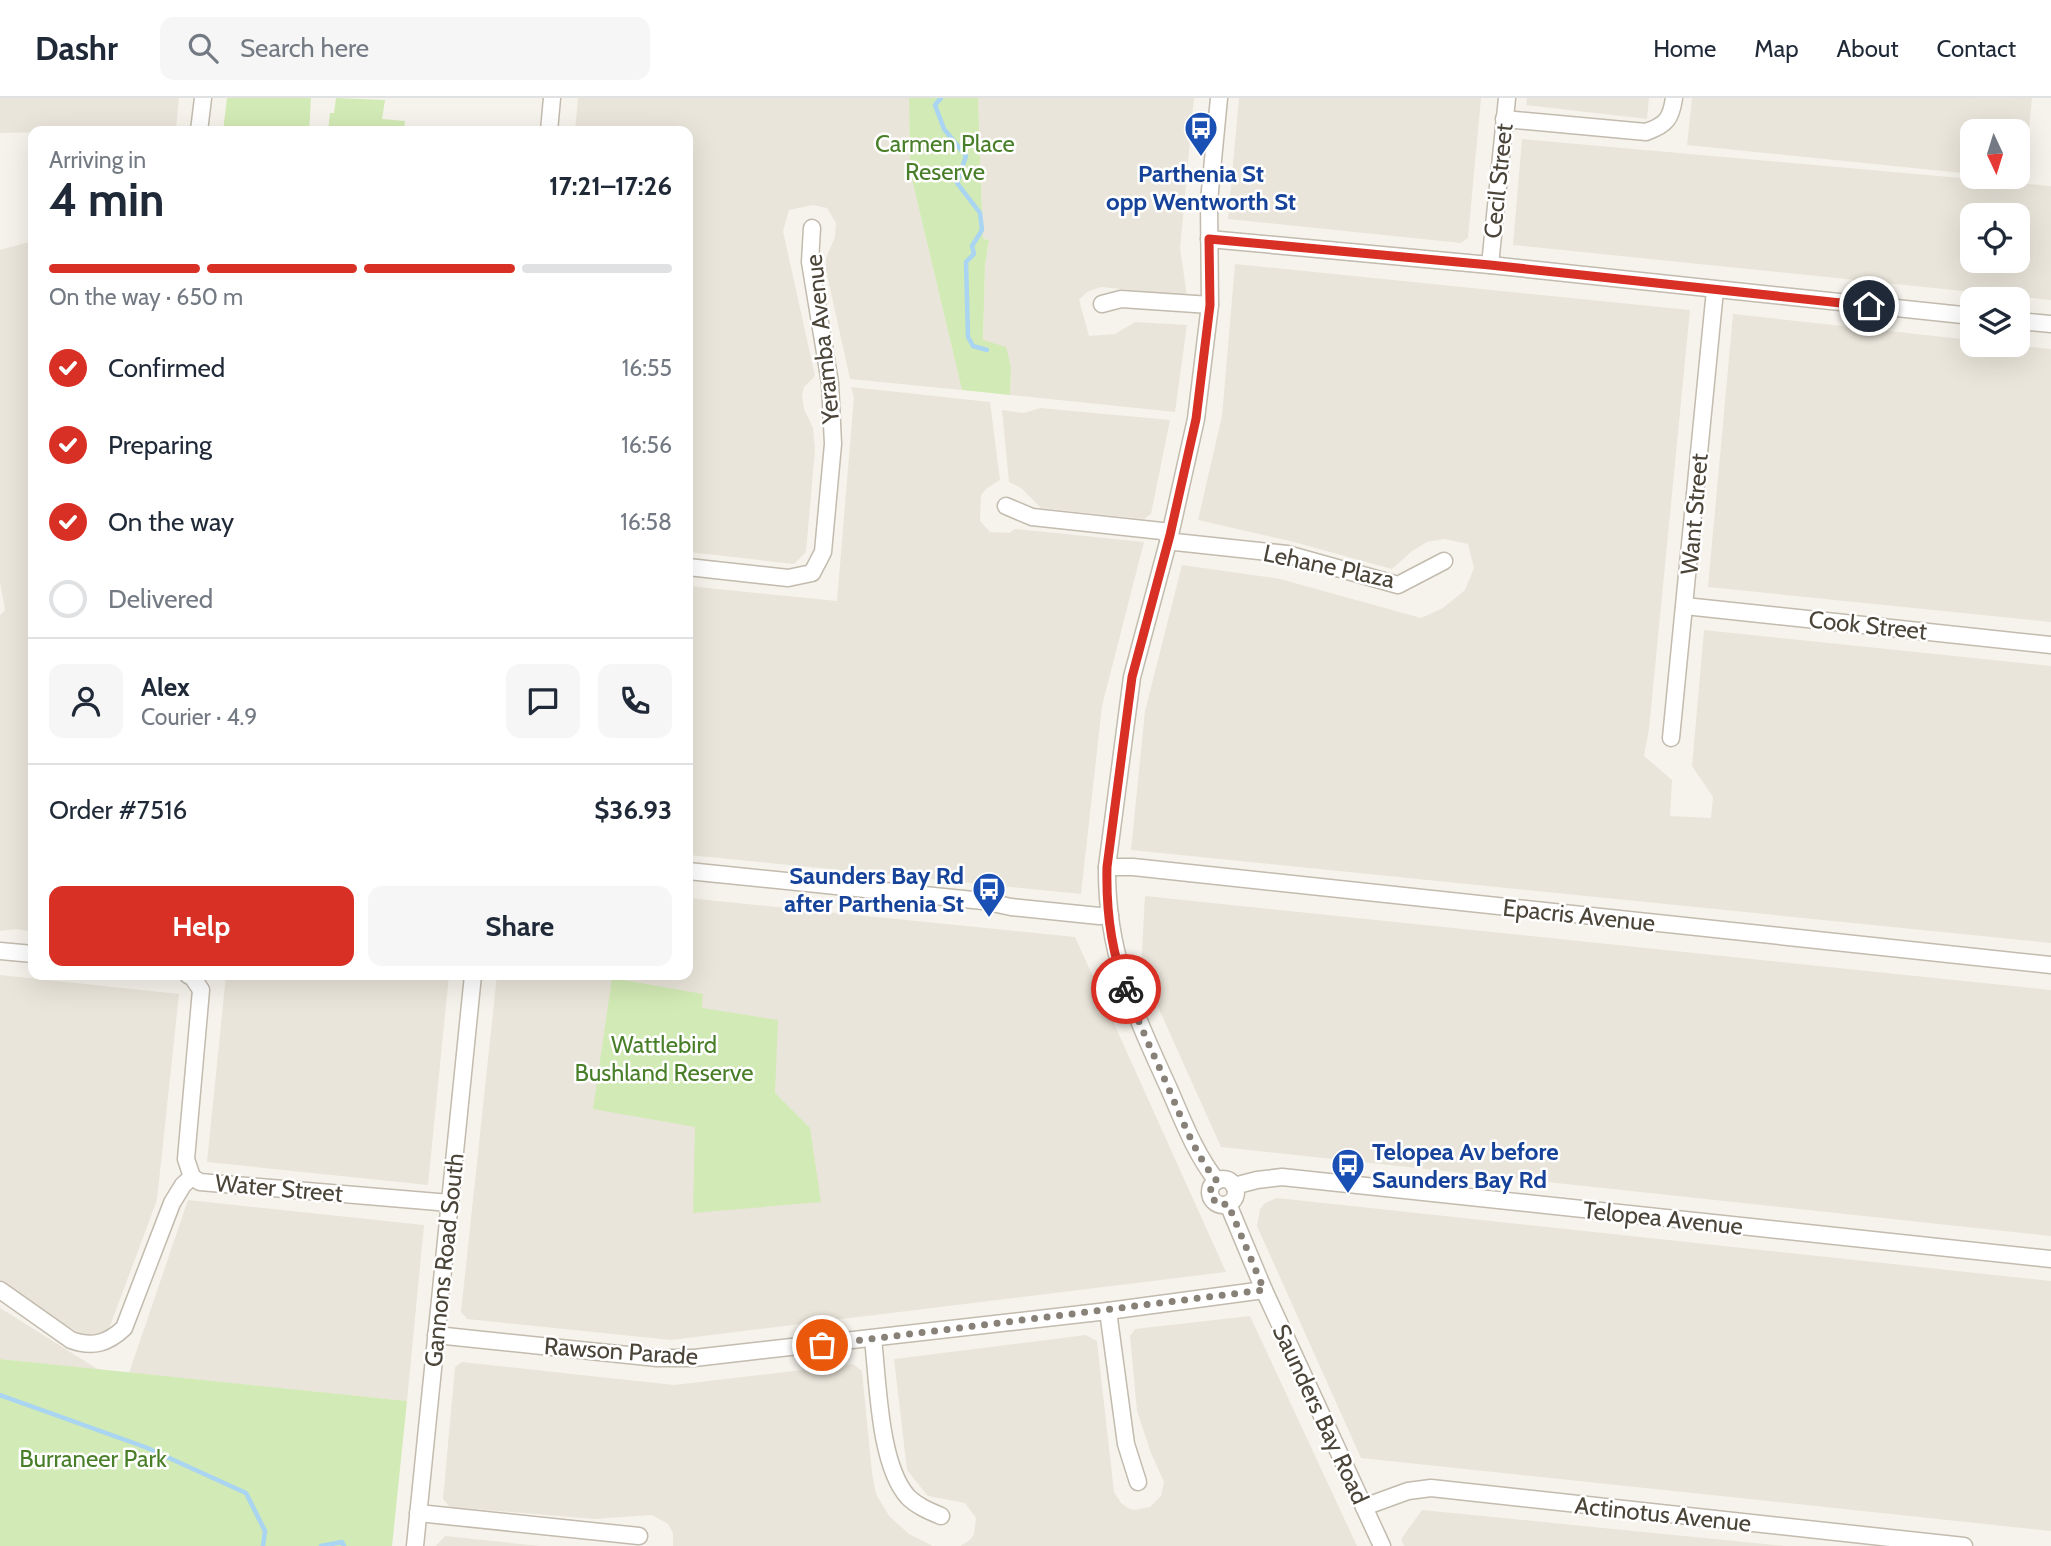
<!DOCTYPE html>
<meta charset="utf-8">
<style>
:root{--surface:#fff;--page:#f6f6f7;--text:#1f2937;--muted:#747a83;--line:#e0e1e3;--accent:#d93025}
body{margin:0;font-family:Cabin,sans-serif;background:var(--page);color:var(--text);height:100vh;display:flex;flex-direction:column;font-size:26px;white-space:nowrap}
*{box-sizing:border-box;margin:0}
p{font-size:23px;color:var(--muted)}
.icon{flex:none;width:38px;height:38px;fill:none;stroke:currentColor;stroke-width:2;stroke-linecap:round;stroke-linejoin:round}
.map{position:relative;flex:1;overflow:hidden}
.drawer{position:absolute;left:28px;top:28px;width:665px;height:854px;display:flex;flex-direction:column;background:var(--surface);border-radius:14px;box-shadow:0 7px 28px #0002}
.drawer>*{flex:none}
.needle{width:46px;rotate:176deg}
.fabs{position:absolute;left:1960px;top:21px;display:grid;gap:14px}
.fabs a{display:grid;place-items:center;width:70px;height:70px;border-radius:14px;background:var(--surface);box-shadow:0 7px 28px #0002;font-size:35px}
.pin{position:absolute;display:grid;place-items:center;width:60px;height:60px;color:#fff;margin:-30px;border:4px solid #fff;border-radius:50%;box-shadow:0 2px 7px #0007}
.courier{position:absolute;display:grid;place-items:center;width:70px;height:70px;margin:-35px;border:5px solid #d93025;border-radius:50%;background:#fff;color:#222;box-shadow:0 2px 9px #0007}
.summary em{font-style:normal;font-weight:700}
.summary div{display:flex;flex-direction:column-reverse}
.summary{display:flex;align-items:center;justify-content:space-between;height:119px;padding:0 21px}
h1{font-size:46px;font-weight:700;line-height:52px}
.bar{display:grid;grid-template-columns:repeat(4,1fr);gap:10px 7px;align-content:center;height:84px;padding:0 21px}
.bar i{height:9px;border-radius:5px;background:var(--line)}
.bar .current{background:var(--accent)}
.bar p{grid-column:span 4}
.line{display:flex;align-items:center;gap:18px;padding:0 21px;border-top:2px solid var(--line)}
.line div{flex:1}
.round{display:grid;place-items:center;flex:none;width:74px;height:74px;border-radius:14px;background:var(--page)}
ol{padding:0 21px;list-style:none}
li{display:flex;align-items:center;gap:21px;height:77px}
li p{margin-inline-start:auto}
li .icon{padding:7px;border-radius:50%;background:var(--accent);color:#fff;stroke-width:4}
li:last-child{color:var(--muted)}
li i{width:38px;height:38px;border:4px solid var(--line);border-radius:50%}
.primary-button{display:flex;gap:14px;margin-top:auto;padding:14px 21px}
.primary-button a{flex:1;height:80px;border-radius:14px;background:var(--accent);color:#fff;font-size:28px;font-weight:700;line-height:80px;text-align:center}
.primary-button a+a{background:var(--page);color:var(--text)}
header{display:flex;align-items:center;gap:42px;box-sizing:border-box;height:98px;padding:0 35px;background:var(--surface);border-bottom:2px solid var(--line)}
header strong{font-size:33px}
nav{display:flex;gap:38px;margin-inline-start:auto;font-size:24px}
.search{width:490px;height:63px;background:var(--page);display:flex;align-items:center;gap:18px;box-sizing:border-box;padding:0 24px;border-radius:14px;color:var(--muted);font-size:26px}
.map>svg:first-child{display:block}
</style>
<header>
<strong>Dashr</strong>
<div class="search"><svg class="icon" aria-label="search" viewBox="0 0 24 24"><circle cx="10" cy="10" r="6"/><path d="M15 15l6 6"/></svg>Search here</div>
<nav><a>Home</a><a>Map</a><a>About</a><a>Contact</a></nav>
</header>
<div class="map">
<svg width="2051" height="1448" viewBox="0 0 2051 1448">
<rect width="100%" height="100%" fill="#f6f3ec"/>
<!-- residential -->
<g fill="#eae5da" fill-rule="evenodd">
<path d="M 0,0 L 179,0 L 176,31 L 0,35 Z"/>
<path d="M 578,0 L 909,0 L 910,73 L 962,292 L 850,281 L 826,172 L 826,160 L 835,139 L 836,125 L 827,110 L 813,107 L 789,112 L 783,133 L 815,278 L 804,289 L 802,298 L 804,311 L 813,330 L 815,352 L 806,454 L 794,466 L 688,454 L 688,33 L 575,33 Z"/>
<path d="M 978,0 L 1194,0 L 1180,150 L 1187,198 L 1101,189 L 1087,194 L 1079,202 L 1089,238 L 1115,236 L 1135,224 L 1187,227 L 1175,314 L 1010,297 L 1011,269 L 983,242 L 985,168 L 989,142 L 983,141 Z"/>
<path d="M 1239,0 L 1481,0 L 1468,140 L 1461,145 L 1228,121 Z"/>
<path d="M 1527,0 L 1649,0 L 1647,21 L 1526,7 Z"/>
<path d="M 1692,0 L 2032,0 L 2024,81 L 2001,79 L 2018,79 L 2018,33 L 1972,33 L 1972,76 L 1687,47 Z"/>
<path d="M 1522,41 L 2051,88 L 2051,202 L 1513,147 ZM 1972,117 L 2018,117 L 2018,163 L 1972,163 Z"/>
<path d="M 33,143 L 33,834 L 16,831 L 0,833 L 0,517 L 5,512 L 0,484 L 0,152 Z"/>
<path d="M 1235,166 L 1690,212 L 1649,631 L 1644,658 L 1672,682 L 1670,718 L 1711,720 L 1713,699 L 1692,668 L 1704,532 L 2051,568 L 2051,845 L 1131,752 L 1145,613 L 1182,467 L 1280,481 L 1421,520 L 1443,510 L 1465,492 L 1474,470 L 1468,446 L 1444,441 L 1427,444 L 1412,453 L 1392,471 L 1290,443 L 1198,422 L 1222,318 Z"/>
<path d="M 1733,216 L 1972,242 L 1972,247 L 2014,247 L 2051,251 L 2051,524 L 1708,489 Z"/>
<path d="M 851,289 L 990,304 L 1000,382 L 987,390 L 981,397 L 980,423 L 990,434 L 1009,435 L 1015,431 L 1144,444 L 1102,608 L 1081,796 L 688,757 L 688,488 L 837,503 L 854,299 Z"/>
<path d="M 1040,310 L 1170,322 L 1151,416 L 1144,421 L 1041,410 L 1021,390 L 1009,384 L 1002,312 L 1024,315 Z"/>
<path d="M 1145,798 L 2051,892 L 2051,1138 L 1221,1049 L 1141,871 Z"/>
<path d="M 688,800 L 1075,839 L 1226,1174 L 671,1242 L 467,1221 L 461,1214 L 497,877 L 688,877 Z"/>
<path d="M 0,877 L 179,896 L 157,1102 L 107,1236 L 81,1236 L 0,1186 Z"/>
<path d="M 226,877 L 449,877 L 428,1087 L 207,1064 Z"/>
<path d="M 1277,1100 L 2051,1183 L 2051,1433 L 1361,1360 L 1257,1128 L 1260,1111 L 1265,1105 Z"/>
<path d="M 188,1102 L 424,1127 L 407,1303 L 129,1275 Z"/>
<path d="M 0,1210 L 99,1272 L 0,1261 Z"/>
<path d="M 1250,1218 L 1357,1448 L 960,1448 L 970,1442 L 974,1436 L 976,1420 L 965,1405 L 928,1398 L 907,1372 L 894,1261 L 1086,1237 L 1097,1243 L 1114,1394 L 1121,1405 L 1128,1410 L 1134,1412 L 1150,1409 L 1161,1398 L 1164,1384 L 1151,1355 L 1137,1313 L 1130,1238 L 1135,1231 Z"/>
<path d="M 462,1264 L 674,1287 L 853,1266 L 862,1273 L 872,1375 L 876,1396 L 889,1418 L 909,1436 L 933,1448 L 673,1448 L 673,1435 L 668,1426 L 652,1417 L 594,1421 L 450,1409 L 443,1401 L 455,1269 Z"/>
<path d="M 1422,1412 L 1785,1448 L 1404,1448 L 1401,1441 Z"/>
<path d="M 445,1438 L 540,1448 L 436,1448 Z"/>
</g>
<!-- green -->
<g fill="#d2eab5">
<path d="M 227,0 L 311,0 L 309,33 L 223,33 Z"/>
<path d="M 336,0 L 385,2 L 382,21 L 405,23 L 404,33 L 328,33 L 330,15 L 334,15 Z"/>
<path d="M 909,0 L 978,0 L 983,141 L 989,142 L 985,168 L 983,242 L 1006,249 L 1011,269 L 1010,297 L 962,292 L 910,73 Z"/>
<path d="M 612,880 L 703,896 L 702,910 L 778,922 L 775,995 L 810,1030 L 821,1104 L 693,1115 L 695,1029 L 593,1011 Z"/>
<path d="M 0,1261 L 407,1303 L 392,1448 L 0,1448 Z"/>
</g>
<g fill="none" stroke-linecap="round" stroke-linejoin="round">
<!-- stream -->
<g stroke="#a9d4f2" stroke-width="4.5">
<path d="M 941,0 L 935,7 L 944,31 L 966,58 L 957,85 L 980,115 L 982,132 L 972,148 L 974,156 L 966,164 L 968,239 L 973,248 L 987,252"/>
<path d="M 0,1297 L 145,1349 L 246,1395 L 265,1433 L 263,1448"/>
<path d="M 321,1448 L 342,1444 L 344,1448"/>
</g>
<defs>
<g id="minor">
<path d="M 1504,21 L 1646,34 C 1666,27 1671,21 1674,0"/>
<path d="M 199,33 L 203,0"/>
<path d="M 549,33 L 552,0"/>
<path d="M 1209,141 L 1490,167 L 1972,218"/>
<path d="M 1490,167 L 1507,0"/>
<path d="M 1102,206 L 1121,201 L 1210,207"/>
<path d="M 2018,223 L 2051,226"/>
<path d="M 1006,408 L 1032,419 L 1162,433 L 1175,444 L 1287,456 L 1398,487 L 1444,463"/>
<path d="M 688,469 L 788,480 L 812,475 L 823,454 L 833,346 L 830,285 L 810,164 L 812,130"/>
<path d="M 1685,508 L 2051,547"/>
<path d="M 1671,640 L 1715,192"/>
<path d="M 1107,769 L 1133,769 L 2051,867"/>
<path d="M 688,773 L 983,803 L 1011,809 L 1099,818 L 1110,817"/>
<path d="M 0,853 L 33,856"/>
<path d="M 188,877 L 193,880 L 201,892 L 186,1061 L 192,1079 L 200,1084 L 450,1105"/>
<circle cx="1223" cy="1094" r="13"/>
<path d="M 1217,1083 C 1196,1057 1183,1023 1170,993 C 1135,916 1106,856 1107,769 L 1132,579 L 1170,437 L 1196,321 L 1210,207 L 1209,103 L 1219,0"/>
<path d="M 1234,1088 L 1257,1082 L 1282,1079 L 2051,1161"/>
<path d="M 1228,1106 L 1264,1192 L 1382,1448"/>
<path d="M 0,1192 L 71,1242 C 93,1250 108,1245 124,1230 L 172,1105 L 183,1087 L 192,1079"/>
<path d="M 1108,1213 L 1126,1346 L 1138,1384"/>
<path d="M 436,1237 L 657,1260 L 694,1260 L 1108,1213 L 1264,1192"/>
<path d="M 873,1241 C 878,1284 879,1367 908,1399 C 917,1408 929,1413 941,1418"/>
<path d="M 1364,1409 L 1408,1393 L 1431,1390 L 1964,1448"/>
<path d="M 418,1415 L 639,1438"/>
<path d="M 415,1448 L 473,877"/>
</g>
</defs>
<!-- minor casing -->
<use href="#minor" stroke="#c2bbae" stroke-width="19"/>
<!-- minor -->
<use href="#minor" stroke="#fff" stroke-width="16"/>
</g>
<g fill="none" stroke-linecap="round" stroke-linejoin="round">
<!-- done -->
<path stroke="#878178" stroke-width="7" stroke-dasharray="0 12.6" d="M 822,1247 L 1264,1192 L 1228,1106 L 1219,1107 L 1210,1098 L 1211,1089 L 1217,1083 C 1196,1058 1184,1026 1171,996 C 1156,961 1139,927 1126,891"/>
<!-- route -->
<path stroke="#d93025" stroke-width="9" d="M 1126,891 C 1111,853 1106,810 1107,769 L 1132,579 L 1170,437 L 1196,321 L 1210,207 L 1209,141 L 1490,167 L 1869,208"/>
</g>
<!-- icons -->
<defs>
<symbol id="bus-pin" viewBox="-11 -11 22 30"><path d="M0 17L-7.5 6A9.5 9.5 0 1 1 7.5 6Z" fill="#1a4fb4" stroke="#fff"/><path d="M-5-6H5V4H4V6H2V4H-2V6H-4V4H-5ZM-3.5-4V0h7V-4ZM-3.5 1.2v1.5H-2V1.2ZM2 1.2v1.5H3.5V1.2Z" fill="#fff"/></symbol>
</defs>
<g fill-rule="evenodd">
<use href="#bus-pin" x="1182" y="11" width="38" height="52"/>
<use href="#bus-pin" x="970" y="772" width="38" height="52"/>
<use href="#bus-pin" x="1329" y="1048" width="38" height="52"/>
</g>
<g text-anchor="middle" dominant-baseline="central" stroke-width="5" stroke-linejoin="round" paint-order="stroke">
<!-- park labels -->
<g font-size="24" fill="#4a7f2a" stroke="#fff">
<text x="945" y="45">Carmen Place<tspan x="945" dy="28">Reserve</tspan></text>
<text x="664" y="946">Wattlebird<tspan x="664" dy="28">Bushland Reserve</tspan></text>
<text x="93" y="1360">Burraneer Park</text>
</g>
<!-- transit labels -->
<g font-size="24" font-weight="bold" fill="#164399" stroke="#fff">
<text x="1201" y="75">Parthenia St<tspan x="1201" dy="28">opp Wentworth St</tspan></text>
<text x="964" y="777" text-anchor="end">Saunders Bay Rd<tspan x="964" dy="28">after Parthenia St</tspan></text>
<text x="1372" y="1053" text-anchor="start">Telopea Av before<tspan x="1372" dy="28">Saunders Bay Rd</tspan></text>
</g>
<!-- street labels -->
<g font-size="24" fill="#4b4439" stroke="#fff">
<text transform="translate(1498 83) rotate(-84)">Cecil Street</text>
<text transform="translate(822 241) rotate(-96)">Yeramba Avenue</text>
<text transform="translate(1694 416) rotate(-85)">Want Street</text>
<text transform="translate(1329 468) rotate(12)">Lehane Plaza</text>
<text transform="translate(1868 527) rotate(6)">Cook Street</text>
<text transform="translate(1579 817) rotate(6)">Epacris Avenue</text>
<text transform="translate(279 1090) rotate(5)">Water Street</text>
<text transform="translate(1663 1120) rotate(6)">Telopea Avenue</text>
<text transform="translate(444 1162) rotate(-84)">Gannons Road South</text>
<text transform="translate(621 1253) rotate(4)">Rawson Parade</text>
<text transform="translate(1321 1316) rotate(65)">Saunders Bay Road</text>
<text transform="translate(1663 1416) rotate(6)">Actinotus Avenue</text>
</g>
</g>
</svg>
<div class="fabs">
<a><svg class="needle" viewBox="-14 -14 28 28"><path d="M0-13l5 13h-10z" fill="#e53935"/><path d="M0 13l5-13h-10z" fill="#747a83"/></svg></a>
<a><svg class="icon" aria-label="locate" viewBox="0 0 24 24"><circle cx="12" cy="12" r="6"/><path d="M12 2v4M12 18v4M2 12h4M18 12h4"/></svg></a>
<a><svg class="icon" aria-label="layers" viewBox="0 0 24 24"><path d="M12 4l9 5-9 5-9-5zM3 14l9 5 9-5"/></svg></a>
</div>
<div class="pin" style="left:822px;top:1247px;background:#ea580c"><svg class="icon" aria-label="bag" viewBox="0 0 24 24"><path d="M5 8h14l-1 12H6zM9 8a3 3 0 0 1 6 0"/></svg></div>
<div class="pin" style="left:1869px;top:208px;background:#1f2937"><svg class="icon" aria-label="home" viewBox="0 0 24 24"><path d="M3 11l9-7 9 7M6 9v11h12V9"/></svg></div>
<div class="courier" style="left:1126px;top:891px"><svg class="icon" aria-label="bike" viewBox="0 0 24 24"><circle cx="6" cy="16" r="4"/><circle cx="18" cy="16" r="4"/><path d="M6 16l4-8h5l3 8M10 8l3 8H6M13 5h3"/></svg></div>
<section class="drawer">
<div class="summary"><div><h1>4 min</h1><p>Arriving in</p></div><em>17:21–17:26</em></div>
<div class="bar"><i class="current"></i><i class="current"></i><i class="current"></i><i></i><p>On the way · 650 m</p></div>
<ol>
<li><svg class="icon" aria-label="check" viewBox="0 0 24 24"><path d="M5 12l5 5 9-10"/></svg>Confirmed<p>16:55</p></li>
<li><svg class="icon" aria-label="check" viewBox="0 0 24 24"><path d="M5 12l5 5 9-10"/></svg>Preparing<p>16:56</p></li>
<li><svg class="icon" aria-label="check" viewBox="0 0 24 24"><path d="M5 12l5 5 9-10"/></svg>On the way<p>16:58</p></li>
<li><i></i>Delivered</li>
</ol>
<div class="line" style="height:126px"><a class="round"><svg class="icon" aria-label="person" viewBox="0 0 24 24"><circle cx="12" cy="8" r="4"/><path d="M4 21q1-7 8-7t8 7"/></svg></a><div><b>Alex</b><p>Courier · 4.9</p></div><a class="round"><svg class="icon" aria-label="chat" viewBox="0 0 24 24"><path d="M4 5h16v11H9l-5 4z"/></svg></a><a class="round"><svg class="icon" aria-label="phone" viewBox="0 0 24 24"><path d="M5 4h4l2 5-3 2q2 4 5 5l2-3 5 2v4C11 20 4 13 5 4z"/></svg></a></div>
<div class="line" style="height:91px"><div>Order #7516</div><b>$36.93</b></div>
<div class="primary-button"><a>Help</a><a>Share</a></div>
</section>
</div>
